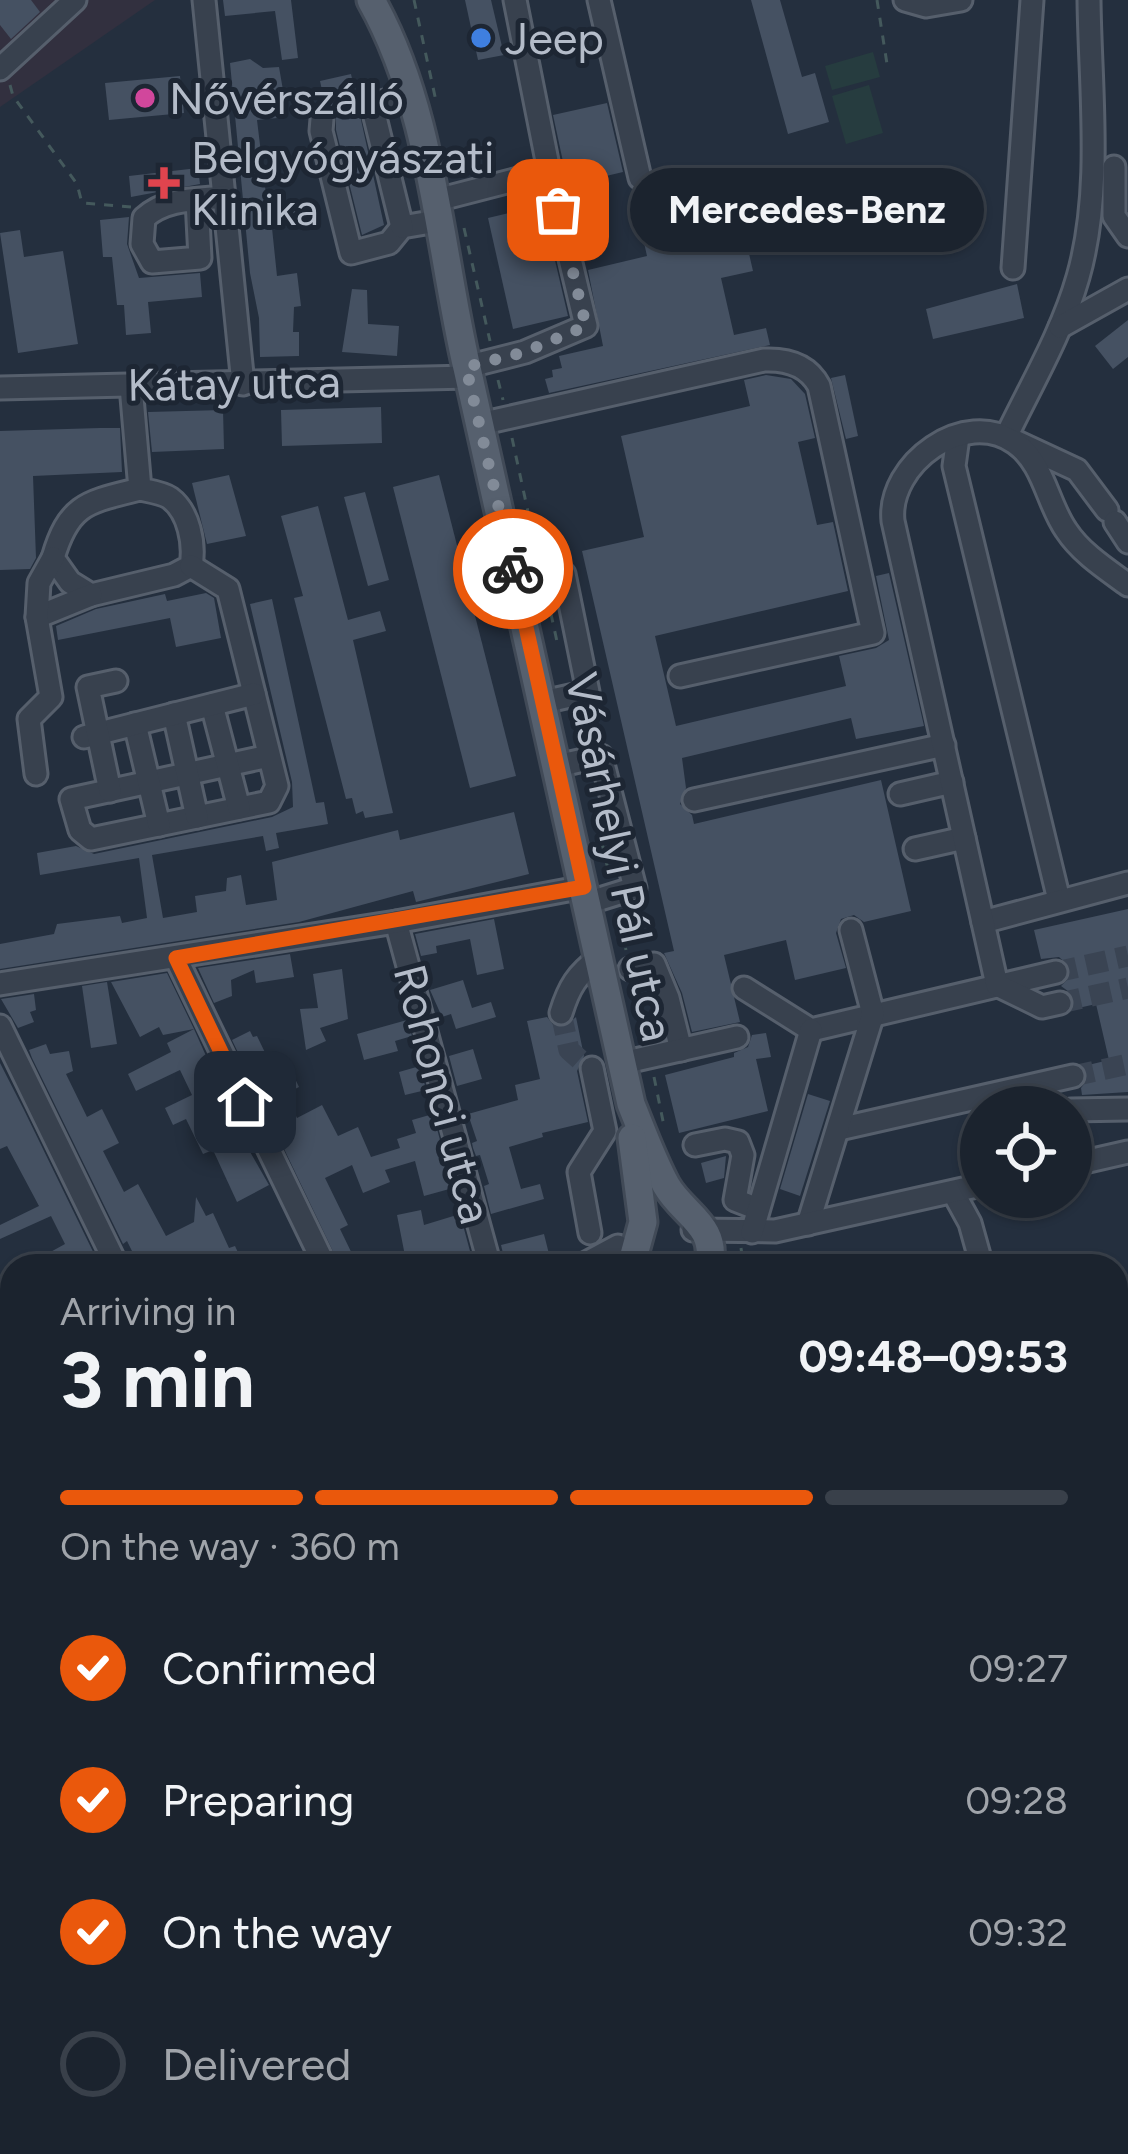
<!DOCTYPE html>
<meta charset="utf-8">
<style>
:root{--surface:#1b232e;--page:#242b36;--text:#f1f3f6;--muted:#a0a4aa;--line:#39404a;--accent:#ea580c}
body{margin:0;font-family:Figtree,sans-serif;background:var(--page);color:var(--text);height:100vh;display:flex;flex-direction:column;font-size:45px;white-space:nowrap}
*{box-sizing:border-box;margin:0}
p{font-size:39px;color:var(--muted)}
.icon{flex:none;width:66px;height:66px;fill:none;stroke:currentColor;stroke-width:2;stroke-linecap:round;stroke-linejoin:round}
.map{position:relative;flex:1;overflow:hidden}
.sheet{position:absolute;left:0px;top:1254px;width:1128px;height:900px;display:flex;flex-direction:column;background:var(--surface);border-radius:36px 36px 0 0;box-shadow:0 3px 9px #0004,0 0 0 3px var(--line)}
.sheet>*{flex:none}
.tools{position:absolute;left:960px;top:1086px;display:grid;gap:24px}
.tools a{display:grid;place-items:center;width:132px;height:132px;border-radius:50%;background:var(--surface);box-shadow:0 3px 9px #0004,0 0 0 3px var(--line);font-size:60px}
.pin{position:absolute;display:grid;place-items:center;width:102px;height:102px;color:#fff;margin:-51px;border-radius:24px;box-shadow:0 6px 18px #0006}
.courier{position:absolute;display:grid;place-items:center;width:120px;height:120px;margin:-60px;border:9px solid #ea580c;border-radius:50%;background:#fff;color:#222;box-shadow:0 3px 15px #0007}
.bubble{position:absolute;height:84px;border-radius:42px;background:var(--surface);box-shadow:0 3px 9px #0004,0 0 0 3px var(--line);font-size:39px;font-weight:700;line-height:84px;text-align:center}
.head em{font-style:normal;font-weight:700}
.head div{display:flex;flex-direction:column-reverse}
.head{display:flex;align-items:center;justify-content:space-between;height:204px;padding:0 60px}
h1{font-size:78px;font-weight:700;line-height:90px}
.bar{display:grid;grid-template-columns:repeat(4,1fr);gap:18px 12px;align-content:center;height:144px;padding:0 60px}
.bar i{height:15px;border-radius:9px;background:var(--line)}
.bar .on{background:var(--accent)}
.bar p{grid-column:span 4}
ol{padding:0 60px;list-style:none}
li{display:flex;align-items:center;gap:36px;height:132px}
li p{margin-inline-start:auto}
li .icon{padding:12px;border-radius:50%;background:var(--accent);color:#fff;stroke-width:4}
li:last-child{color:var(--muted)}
li i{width:66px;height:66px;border:6px solid var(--line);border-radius:50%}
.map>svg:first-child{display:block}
</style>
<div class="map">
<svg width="1128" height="2154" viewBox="0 0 1128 2154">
<rect width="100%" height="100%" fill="#242f3e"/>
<!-- medical -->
<path fill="#32303f" d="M 0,0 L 155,0 L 0,107 Z"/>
<!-- pitch -->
<g fill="#263c3f">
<path d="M 873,52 L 880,77 L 832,90 L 825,66 Z"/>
<path d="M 869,85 L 883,133 L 846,144 L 832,96 Z"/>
</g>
<!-- building -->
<g fill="#455162">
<path d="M 0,0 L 31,0 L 40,12 L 11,39 L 0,25 Z"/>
<path d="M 223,0 L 291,0 L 298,58 L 282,60 L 275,11 L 225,16 Z"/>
<path d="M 465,0 L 491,0 L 504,55 L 478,60 Z"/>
<path d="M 751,0 L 780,0 L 802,77 L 815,73 L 829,122 L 788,134 Z"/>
<path d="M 250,59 L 263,68 L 279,67 L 284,96 L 287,117 L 257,120 L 267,203 L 273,202 L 274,213 L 317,208 L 319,222 L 272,228 L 277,276 L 297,273 L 301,306 L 294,307 L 293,332 L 299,332 L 299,356 L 260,357 L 259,318 L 250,273 L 230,63 Z"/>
<path d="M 351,74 L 384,225 L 362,235 L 336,130 L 336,114 L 325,104 L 320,81 Z"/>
<path d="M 180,76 L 184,113 L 109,120 L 105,83 Z"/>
<path d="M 607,103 L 623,172 L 568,185 L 553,115 Z"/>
<path d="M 198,168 L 200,184 L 131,197 L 129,176 Z"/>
<path d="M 733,184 L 753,271 L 721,278 L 734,335 L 766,328 L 770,345 L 549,393 L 545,379 L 553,377 L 552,370 L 562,368 L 559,356 L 603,346 L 588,270 L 647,256 L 636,207 Z"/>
<path d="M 542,205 L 568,316 L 513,329 L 488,218 Z"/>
<path d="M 129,217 L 127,244 L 139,278 L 200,273 L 202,297 L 148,302 L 151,333 L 126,335 L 124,305 L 117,305 L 112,257 L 103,257 L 100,220 Z"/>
<path d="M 20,230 L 24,257 L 63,251 L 78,344 L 18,353 L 0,233 Z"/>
<path d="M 1017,284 L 1024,318 L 933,339 L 926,309 Z"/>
<path d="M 352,289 L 367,290 L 368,324 L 399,326 L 397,356 L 342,352 Z"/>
<path d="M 1128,320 L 1128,357 L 1113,369 L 1095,346 Z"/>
<path d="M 766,375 L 791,379 L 805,394 L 815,438 L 798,442 L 817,525 L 833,522 L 848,591 L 655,636 L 676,726 L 846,686 L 839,656 L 876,648 L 889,640 L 876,576 L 889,573 L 924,726 L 856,739 L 851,718 L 682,758 L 686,788 L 680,804 L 692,815 L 694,824 L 881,780 L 911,911 L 864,922 L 854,915 L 841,919 L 836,933 L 846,968 L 795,980 L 786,940 L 724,955 L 740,1022 L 692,1032 L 682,993 L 664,953 L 674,951 L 582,551 L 644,537 L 621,436 L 750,406 L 744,380 Z"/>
<path d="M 845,375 L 858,436 L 846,439 L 831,378 Z"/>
<path d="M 381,407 L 382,443 L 282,446 L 281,410 Z"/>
<path d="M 223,410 L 224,449 L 152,452 L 148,412 Z"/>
<path d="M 100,428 L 120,428 L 122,472 L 33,476 L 36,558 L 30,569 L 0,570 L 0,431 Z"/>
<path d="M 229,475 L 246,536 L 207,544 L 192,483 Z"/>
<path d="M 439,475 L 516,776 L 470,788 L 393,487 Z"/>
<path d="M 365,492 L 389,580 L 368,586 L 344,497 Z"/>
<path d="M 318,506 L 348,620 L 380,611 L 386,631 L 353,640 L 393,813 L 365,818 L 363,811 L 356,814 L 352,798 L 346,799 L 294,598 L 303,596 L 281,516 Z"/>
<path d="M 206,593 L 214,598 L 221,638 L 176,647 L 170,618 L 58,640 L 56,626 L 96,609 L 165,594 L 167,601 Z"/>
<path d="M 272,599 L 316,803 L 324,802 L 328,824 L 276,833 L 279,848 L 266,851 L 263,836 L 152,855 L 163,918 L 197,912 L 195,896 L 226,891 L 227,878 L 241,875 L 246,905 L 277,900 L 272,862 L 398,830 L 400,840 L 514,812 L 529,874 L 416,902 L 413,891 L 299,922 L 0,969 L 0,944 L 54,934 L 57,924 L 120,916 L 122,923 L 147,918 L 139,858 L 40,875 L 37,853 L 76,846 L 94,854 L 272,817 L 293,807 L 292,782 L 250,604 Z"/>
<path d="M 1128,909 L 1128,1092 L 1082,1095 L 1081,1088 L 1088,1079 L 1084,1066 L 1109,1060 L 1096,1004 L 1074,1009 L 1072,994 L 1061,986 L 1070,977 L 1070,967 L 1059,957 L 1041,959 L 1034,930 Z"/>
<path d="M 494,919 L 504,969 L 477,975 L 470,939 L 436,946 L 437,953 L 421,956 L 415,934 Z"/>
<path d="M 290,954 L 294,977 L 256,983 L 254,970 L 231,980 L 232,996 L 214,1003 L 198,968 Z"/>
<path d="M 342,969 L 348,1019 L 320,1028 L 326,1041 L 306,1050 L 300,1009 L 318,1008 L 313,974 Z"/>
<path d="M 167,973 L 194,1029 L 163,1035 L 159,1027 L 140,1037 L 111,982 Z"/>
<path d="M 463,980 L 472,1008 L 491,1002 L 496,1017 L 456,1029 L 451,1014 L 442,1017 L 430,990 Z"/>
<path d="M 107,982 L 117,1044 L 91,1048 L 82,986 Z"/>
<path d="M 34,994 L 36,1010 L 30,1012 L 34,1022 L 18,1028 L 1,999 Z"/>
<path d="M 547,1017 L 555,1027 L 563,1028 L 576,1017 L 584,1056 L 577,1071 L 588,1122 L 542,1133 L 543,1137 L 509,1147 L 521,1189 L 540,1184 L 544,1199 L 491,1214 L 484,1186 L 489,1184 L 480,1155 L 476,1156 L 473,1148 L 472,1143 L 477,1141 L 468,1114 L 518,1100 L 515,1085 L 540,1079 L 527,1021 Z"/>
<path d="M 407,1020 L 412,1036 L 395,1041 L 398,1051 L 364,1060 L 357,1034 Z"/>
<path d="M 194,1029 L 245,1143 L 269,1185 L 237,1202 L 213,1150 L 203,1154 L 186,1119 L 173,1125 L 165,1108 L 192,1095 L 180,1070 L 136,1091 L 128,1074 L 171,1052 L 167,1043 Z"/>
<path d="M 250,1031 L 253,1037 L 257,1036 L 272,1067 L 286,1060 L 299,1087 L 285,1094 L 297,1118 L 322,1105 L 338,1136 L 358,1127 L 371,1157 L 400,1148 L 397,1139 L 416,1133 L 412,1120 L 433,1114 L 453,1188 L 424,1196 L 415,1161 L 385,1170 L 390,1182 L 363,1193 L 352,1165 L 325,1178 L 348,1225 L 340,1229 L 358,1266 L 340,1266 L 232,1040 Z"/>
<path d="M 766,1033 L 771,1057 L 756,1059 L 768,1111 L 679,1133 L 665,1075 L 734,1057 L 734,1053 L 748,1047 L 752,1035 Z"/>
<path d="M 46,1044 L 50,1054 L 69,1051 L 73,1071 L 66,1074 L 87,1117 L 102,1109 L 119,1143 L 103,1151 L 124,1192 L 138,1184 L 166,1236 L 194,1222 L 196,1197 L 206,1216 L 213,1213 L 229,1248 L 235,1246 L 242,1261 L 232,1266 L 145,1266 L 138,1251 L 133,1253 L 127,1241 L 123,1244 L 32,1058 L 29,1050 Z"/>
<path d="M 473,1049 L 482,1079 L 457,1086 L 449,1056 Z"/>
<path d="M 0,1063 L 24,1110 L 100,1266 L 75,1266 L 70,1257 L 52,1266 L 25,1266 L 65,1244 L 51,1216 L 0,1239 L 0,1225 L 39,1206 L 7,1146 L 0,1149 Z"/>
<path d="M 420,1066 L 426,1090 L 405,1095 L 399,1072 Z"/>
<path d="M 808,1094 L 830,1101 L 800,1196 L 780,1189 Z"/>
<path d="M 726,1156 L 724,1178 L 706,1183 L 701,1163 Z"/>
<path d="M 421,1210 L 424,1225 L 460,1214 L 474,1266 L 407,1266 L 397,1215 Z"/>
<path d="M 544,1234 L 550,1258 L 506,1266 L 501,1245 Z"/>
</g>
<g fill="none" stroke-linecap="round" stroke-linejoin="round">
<!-- minor-tunnel -->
<g stroke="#3a4453" stroke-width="21" stroke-dasharray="21 10" stroke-linecap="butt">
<path d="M 1056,972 L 1128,956"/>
<path d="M 1060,1003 L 1128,988"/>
<path d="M 561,1013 L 569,1050 L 586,1065"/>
<path d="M 1073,1076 L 1128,1064"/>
</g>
<defs>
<g id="minor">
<path d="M 204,0 L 243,384"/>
<path d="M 599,0 L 640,178"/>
<path d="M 905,0 L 926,6 L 961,0"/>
<path d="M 1089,0 C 1090,89 1103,190 1078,277 C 1062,333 1031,385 1006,437 L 1077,470 L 1107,510"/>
<path d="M 0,69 L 75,0"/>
<path d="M 322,119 L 321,131 L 351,253 L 389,243 L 402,227 L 437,221"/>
<path d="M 1114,167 L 1114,216 L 1128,236"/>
<path d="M 197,200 L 200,258 L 152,262 L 142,244 L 144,218 C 166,198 196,200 225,197"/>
<path d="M 433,201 L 549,171 L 515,0"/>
<path d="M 402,227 L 372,105 L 408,94"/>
<path d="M 1013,268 L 1032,0"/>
<path d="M 1060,327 L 1128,289"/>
<path d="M 466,367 L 525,352 L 586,326 L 549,171"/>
<path d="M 131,386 L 140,489 C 88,502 69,503 53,558 L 70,582 L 91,595 L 174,575 L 191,566 C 195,544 189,512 170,498 C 163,493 149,491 140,489"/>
<path d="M 0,388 L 469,377"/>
<path d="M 480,424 L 764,360 C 787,359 808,365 819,386 L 873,633 L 680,676"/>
<path d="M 958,437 L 954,466 L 1059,900"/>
<path d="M 1115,522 L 1128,542"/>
<path d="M 191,566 L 228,589 L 277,786 L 269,802 L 91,839 L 80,830 L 71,799 L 269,756"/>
<path d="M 516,586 L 564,574 L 588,692 L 543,702"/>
<path d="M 37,617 L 91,595"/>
<path d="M 212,705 L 239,808"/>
<path d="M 174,714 L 197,817"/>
<path d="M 135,724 L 159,825"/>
<path d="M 84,737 L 254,694"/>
<path d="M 557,766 L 601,756 L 635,888 L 587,903"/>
<path d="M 36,774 L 29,719 L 51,697 L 37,617 L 39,583 L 53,558"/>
<path d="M 110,791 L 88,687 L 116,681"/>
<path d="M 900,794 L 952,782"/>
<path d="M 694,800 L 944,745"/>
<path d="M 915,849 L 964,838"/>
<path d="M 396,922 L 490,1266"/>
<path d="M 983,922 L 1128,883"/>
<path d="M 176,958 L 325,1266"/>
<path d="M 630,969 L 654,964 L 668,998 L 681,1050"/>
<path d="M 0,984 L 396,922 L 584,887"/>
<path d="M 744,988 L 811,1030 L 1056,972"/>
<path d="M 1060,1003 L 1042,1007 L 997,985 L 893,521 C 887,464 965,407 1015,443 C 1044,463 1047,503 1066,530 C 1081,553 1106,569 1128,585"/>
<path d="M 561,1013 C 569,987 577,974 599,958"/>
<path d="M 0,1026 L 117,1266"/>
<path d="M 622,1063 L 737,1037"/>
<path d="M 1007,1094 L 1058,1107"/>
<path d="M 1071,1110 L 1128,1109"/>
<path d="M 839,1129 L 1073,1076"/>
<path d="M 695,1145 L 725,1139 L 738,1142 L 743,1155 L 735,1200 L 758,1209"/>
<path d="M 1071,1165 L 1128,1152"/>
<path d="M 953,1192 L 970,1223 L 982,1266"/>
<path d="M 808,1224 L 873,1014 L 851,930"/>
<path d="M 693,1230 L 775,1231 L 981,1185"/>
<path d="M 752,1232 L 811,1030"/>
<path d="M 590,1233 L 579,1172 L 605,1131 L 592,1068"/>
<path d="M 581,1266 L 618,1246"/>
<path d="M 0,1409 L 12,1406"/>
<path d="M 0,1453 L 12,1450"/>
<path d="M 0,1542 L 12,1539"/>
<path d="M 1116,1728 L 1128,1724"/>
<path d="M 0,1754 L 12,1742"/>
<path d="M 0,1767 L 12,1771"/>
<path d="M 1116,1947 L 1128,1944"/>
<path d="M 0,1997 L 12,2036"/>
<path d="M 1116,2097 L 1128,2139"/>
<path d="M 0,2121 L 12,2119"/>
<path d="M 109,2142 L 113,2154"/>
<path d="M 389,2142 L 394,2154"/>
<path d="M 588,2142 L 589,2154"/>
<path d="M 739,2142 L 743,2154"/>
<path d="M 958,2142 L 961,2154"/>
<path d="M 56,2153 L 85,2142"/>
<path d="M 295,2154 L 330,2142"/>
<path d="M 437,2154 L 441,2142"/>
</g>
<g id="major">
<path d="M 371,0 C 433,110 439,248 467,368 C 522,613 576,859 631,1104 C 642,1131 652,1159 666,1185 C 683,1215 718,1225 709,1266"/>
<path d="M 631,1266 L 643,1222 L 632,1138"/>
<path d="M 900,2142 L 903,2154"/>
</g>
</defs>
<!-- minor casing -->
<use href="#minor" stroke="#565f6c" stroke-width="27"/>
<!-- major casing -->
<use href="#major" stroke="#414a57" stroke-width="33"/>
<!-- path -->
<g stroke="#44595c" stroke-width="3" stroke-dasharray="9 9" stroke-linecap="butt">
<path d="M 414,0 L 436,101"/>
<path d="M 877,0 L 887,64"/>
<path d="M 10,85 L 13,96 L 77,184 L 82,203 L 131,207"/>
<path d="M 464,228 L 490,341"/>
<path d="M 498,380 L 503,400"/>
<path d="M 512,438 L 538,558"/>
<path d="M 547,596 L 558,646"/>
<path d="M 573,714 L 579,739"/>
<path d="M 598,825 L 609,874"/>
<path d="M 617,913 L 626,950"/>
<path d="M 634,989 L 645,1038"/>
<path d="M 654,1077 L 664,1126"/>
<path d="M 732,1265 L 742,1255 L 741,1248"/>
<path d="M 929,2142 L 932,2154"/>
</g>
<!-- minor -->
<use href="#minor" stroke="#38414e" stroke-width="21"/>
<!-- major -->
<use href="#major" stroke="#56606e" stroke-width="27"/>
</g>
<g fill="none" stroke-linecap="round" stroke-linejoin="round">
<!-- done -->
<path stroke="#828b98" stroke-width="12" stroke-dasharray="0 21.6" d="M 513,569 L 466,367 L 525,352 L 586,326 L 558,210"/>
<!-- route -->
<path stroke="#ea580c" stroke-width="15" d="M 245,1102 L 176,958 L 584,887 L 513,569"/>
</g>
<!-- markers -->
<circle fill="#3f7fe0" stroke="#1d2633" stroke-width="4.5" cx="481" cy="38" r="12"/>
<circle fill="#d1479c" stroke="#1d2633" stroke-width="4.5" cx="145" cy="98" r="12"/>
<path fill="#e0444e" stroke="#1d2633" stroke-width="4.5" d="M158 165h12v12h12v12h-12v12h-12v-12h-12v-12h12z"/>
<g text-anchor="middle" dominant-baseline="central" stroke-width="10" stroke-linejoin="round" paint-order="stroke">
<!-- poi labels -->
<g font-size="45" fill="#b4bcc9" stroke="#1d2633" text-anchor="start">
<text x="505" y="38">Jeep</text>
<text x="169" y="98">Nővérszálló</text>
<text x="191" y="157">Belgyógyászati<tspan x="191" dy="52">Klinika</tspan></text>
</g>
<!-- street labels -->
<g font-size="45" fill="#b4bcc9" stroke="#1d2633">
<text transform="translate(234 383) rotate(-1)">Kátay utca</text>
<text transform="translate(620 857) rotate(78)">Vásárhelyi Pál utca</text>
<text transform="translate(443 1094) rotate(75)">Rohonci utca</text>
</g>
</g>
</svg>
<div class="tools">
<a><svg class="icon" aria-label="locate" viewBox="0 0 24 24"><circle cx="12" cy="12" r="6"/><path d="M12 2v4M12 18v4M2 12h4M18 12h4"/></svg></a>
</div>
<div class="pin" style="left:558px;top:210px;background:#ea580c"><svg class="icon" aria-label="bag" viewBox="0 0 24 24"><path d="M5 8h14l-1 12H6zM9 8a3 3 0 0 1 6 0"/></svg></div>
<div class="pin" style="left:245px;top:1102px;background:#1f2937"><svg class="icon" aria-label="home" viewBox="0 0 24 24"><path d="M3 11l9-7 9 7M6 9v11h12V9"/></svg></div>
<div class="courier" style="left:513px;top:569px"><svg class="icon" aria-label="bike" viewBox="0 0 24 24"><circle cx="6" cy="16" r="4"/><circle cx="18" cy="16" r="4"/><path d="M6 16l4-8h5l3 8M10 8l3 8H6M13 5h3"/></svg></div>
<div class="bubble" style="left:630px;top:168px;width:354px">Mercedes-Benz</div>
<section class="sheet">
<div class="head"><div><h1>3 min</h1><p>Arriving in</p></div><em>09:48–09:53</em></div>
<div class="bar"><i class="on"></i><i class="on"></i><i class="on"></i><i></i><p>On the way · 360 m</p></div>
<ol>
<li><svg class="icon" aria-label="check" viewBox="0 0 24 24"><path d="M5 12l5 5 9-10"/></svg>Confirmed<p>09:27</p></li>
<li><svg class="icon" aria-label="check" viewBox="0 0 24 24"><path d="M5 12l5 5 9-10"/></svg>Preparing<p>09:28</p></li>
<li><svg class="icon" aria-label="check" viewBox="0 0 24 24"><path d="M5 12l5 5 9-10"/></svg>On the way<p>09:32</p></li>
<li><i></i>Delivered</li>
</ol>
</section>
</div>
